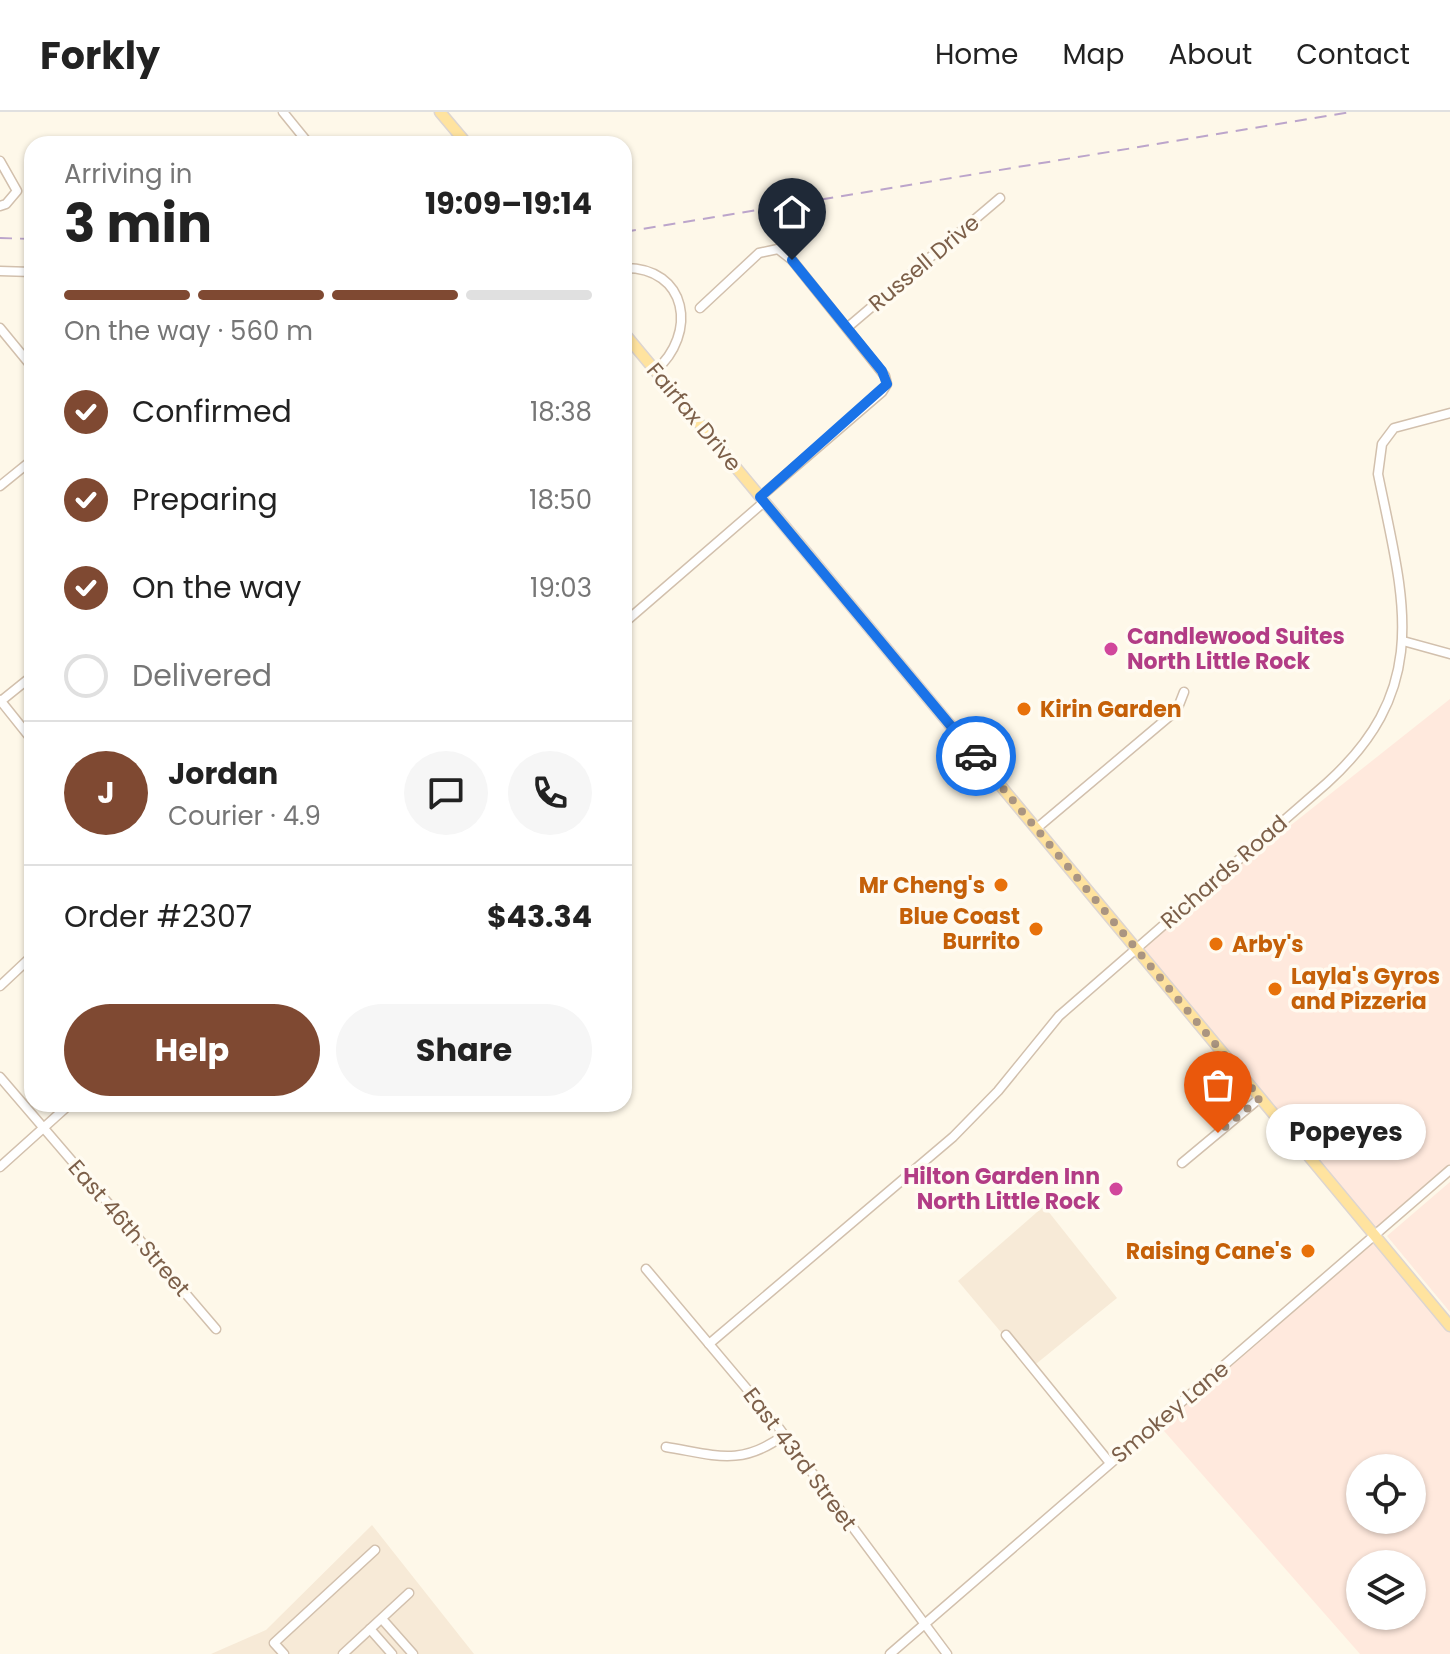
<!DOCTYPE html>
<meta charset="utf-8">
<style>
:root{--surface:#fff;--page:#f6f6f6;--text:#222;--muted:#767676;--line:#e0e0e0;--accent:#7f4932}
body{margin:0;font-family:Poppins,sans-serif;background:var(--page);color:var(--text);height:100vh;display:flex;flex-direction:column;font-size:30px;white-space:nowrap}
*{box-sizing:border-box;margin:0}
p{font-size:26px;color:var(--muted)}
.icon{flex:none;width:44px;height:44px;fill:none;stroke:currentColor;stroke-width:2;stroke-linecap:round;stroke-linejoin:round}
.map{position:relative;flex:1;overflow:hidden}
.sheet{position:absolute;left:24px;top:24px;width:608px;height:976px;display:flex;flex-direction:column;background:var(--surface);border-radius:24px;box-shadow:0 2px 6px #0004}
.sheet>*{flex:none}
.buttons{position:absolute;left:1346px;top:1342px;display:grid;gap:16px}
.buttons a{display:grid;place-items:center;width:80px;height:80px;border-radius:50%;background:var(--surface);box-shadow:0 2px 6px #0004;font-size:40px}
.pin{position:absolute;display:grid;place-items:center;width:68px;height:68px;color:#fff;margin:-82px -34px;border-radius:50% 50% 50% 0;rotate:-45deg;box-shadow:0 0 8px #0007}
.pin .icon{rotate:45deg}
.courier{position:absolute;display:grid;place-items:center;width:80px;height:80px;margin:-40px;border:6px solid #1a73e8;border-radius:50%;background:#fff;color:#222;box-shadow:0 2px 10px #0007}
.bubble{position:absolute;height:56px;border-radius:28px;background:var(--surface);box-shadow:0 2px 6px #0004;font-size:26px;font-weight:700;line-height:56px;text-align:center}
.head em{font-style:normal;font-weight:700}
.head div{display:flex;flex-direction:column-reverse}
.head{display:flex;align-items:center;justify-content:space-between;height:136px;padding:0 40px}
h1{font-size:52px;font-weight:700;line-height:60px}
.bar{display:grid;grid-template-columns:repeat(4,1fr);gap:12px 8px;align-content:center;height:96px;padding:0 40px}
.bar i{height:10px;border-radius:6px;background:var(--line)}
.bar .selected{background:var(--accent)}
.bar p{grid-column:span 4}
.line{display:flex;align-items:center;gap:20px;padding:0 40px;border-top:2px solid var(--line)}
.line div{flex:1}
.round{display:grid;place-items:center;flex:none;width:84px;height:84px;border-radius:42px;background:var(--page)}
ol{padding:0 40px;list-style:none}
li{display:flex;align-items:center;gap:24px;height:88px}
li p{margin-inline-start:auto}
li .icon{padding:8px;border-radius:50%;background:var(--accent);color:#fff;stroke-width:4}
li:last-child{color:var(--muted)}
li i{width:44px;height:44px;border:4px solid var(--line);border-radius:50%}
.action{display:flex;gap:16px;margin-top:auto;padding:16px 40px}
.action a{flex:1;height:92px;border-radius:48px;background:var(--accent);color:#fff;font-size:32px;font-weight:700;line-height:92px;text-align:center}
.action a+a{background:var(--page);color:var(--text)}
header{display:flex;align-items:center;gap:48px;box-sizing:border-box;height:112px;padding:0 40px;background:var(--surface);border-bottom:2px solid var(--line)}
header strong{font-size:38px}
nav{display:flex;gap:44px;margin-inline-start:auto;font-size:28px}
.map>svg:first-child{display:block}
</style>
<header>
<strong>Forkly</strong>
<nav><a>Home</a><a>Map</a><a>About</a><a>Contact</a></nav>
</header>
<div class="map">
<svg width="1450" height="1542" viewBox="0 0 1450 1542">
<rect width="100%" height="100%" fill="#fef8e9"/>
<!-- residential -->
<g fill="#f7ead7">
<path d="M 1044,1094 L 1117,1186 L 1031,1256 L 958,1169 Z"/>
<path d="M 372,1413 L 474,1542 L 211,1542 L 266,1518 Z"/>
</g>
<!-- commercial -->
<g fill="#ffe9dd" fill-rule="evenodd">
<path d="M 1450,587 L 1450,1055 L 1375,1123 L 1450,1215 L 1450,1542 L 1360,1542 L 1157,1311 L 1375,1123 L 1136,836 ZM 1360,1356 L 1412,1356 L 1412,1408 L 1360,1408 ZM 1360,1452 L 1412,1452 L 1412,1504 L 1360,1504 Z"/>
<path d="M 1450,1070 L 1450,1200 L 1387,1124 Z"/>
</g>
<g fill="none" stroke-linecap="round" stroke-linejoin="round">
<defs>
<g id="minor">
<path d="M 283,0 L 309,32"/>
<path d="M 0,49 L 17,79 L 6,92 L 0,94"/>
<path d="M 624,156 C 688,155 698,222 655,259"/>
<path d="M 0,159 L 32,160"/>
<path d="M 700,196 L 759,141 L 778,137 L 792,148 L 885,264 L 887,272 L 882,280 L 760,385"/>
<path d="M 848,215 L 1000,86"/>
<path d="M 0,216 L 32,255"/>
<path d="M 0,374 L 32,348"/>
<path d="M 624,511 L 764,390"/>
<path d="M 1403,529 L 1450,542"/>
<path d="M 0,588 L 32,628"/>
<path d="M 1,589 L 32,564"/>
<path d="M 1037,716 L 1177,598 L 1184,580"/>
<path d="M 0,874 L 32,844"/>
<path d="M 0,965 L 216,1217"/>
<path d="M 1182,1051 L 1260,986"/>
<path d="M 0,1055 L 70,992"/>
<path d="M 646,1157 L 773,1308 L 947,1542"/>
<path d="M 1006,1223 L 1110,1351"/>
<path d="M 709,1232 L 953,1025 L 998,979 L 1059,904 L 1327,671 C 1434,574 1403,486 1378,362 L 1382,332 L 1394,316 L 1450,301"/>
<path d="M 666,1335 C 715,1343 741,1355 784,1323"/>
<path d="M 382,1507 L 413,1542"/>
<path d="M 370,1517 L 392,1542"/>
<path d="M 284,1542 L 274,1531 L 375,1438"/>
<path d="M 343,1542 L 409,1481"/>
<path d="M 890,1542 L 1450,1058"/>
</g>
<g id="major">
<path d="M 440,0 L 467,32"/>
<path d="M 624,221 L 1450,1214"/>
</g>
</defs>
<!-- minor casing -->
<use href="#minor" stroke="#d2c0ad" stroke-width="11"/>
<!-- major casing -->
<use href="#major" stroke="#ddd5d0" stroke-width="13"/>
<!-- minor -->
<use href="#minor" stroke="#fff" stroke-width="8"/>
<!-- major -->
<use href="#major" stroke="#ffe39f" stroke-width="10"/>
<!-- rail -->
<g stroke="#bca5cb" stroke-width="2" stroke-dasharray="12 8" stroke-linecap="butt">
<path d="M 624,120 L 1351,0"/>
<path d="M 0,126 L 32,127"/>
</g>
</g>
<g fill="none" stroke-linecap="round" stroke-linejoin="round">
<!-- done -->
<path stroke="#aa9581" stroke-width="8" stroke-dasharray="0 14.4" d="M 976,644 L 1260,986 L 1218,1021"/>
<!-- route -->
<path stroke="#1a73e8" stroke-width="10" d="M 792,148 L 882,259 L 887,272 L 760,385 L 976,644"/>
</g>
<!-- markers -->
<g fill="#d1479c" stroke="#fffbf1" stroke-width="3">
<circle cx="1111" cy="537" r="8"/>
<circle cx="1116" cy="1077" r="8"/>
</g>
<g fill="#e8710a" stroke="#fffbf1" stroke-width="3">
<circle cx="1024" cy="597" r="8"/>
<circle cx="1001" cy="773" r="8"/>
<circle cx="1036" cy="817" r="8"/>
<circle cx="1216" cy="832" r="8"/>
<circle cx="1275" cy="877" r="8"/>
<circle cx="1308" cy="1139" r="8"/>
</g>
<g text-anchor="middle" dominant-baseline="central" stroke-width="7" stroke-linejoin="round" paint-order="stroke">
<!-- street labels -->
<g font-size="22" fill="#7c5f49" stroke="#fffbf1">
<text transform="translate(924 151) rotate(-40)">Russell Drive</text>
<text transform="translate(694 305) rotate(50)">Fairfax Drive</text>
<text transform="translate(1224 760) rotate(-41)">Richards Road</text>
<text transform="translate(129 1116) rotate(49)">East 46th Street</text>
<text transform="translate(1170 1300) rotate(-40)">Smokey Lane</text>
<text transform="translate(800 1347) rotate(53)">East 43rd Street</text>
</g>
<!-- hotel labels -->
<g font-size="22" font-weight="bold" fill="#b23c85" stroke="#fffbf1" text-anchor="start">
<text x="1127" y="524">Candlewood Suites<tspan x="1127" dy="25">North Little Rock</tspan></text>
<text x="1100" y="1064" text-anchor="end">Hilton Garden Inn<tspan x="1100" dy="25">North Little Rock</tspan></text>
</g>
<!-- food labels -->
<g font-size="22" font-weight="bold" fill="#c56008" stroke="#fffbf1" text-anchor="start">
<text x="1040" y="597">Kirin Garden</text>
<text x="985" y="773" text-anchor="end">Mr Cheng's</text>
<text x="1020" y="804" text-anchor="end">Blue Coast<tspan x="1020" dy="25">Burrito</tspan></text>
<text x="1232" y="832">Arby's</text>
<text x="1291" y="864">Layla's Gyros<tspan x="1291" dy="25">and Pizzeria</tspan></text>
<text x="1292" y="1139" text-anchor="end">Raising Cane's</text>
</g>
</g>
</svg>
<div class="buttons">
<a><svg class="icon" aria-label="locate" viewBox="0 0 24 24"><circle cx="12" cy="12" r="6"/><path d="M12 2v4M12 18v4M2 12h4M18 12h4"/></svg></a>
<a><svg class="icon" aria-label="layers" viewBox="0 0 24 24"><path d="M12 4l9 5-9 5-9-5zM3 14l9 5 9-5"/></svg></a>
</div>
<div class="pin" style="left:1218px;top:1021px;background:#ea580c"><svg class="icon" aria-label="bag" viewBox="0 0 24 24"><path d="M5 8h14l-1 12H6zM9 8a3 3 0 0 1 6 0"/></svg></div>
<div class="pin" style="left:792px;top:148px;background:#1f2937"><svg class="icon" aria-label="home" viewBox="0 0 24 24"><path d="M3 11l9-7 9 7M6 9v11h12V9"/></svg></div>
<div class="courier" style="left:976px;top:644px"><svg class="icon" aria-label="car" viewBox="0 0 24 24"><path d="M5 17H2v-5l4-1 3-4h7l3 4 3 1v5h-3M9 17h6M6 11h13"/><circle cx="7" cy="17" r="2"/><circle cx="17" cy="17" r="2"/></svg></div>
<div class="bubble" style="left:1266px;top:992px;width:160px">Popeyes</div>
<section class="sheet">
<div class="head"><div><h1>3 min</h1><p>Arriving in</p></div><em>19:09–19:14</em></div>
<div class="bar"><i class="selected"></i><i class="selected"></i><i class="selected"></i><i></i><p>On the way · 560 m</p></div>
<ol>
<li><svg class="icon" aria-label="check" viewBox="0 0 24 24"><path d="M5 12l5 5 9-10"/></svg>Confirmed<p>18:38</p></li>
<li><svg class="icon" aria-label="check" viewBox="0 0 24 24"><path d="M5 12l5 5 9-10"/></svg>Preparing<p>18:50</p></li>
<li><svg class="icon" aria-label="check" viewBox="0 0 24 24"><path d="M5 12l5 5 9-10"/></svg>On the way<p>19:03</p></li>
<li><i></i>Delivered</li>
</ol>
<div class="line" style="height:144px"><b class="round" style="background:var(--accent);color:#fff">J</b><div><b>Jordan</b><p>Courier · 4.9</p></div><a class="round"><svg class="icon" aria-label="chat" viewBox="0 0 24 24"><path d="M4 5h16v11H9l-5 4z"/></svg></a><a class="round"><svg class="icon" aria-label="phone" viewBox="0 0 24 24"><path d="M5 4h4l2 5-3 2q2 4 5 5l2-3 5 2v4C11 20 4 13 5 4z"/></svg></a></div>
<div class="line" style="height:104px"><div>Order #2307</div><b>$43.34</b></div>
<div class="action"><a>Help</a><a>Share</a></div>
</section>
</div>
